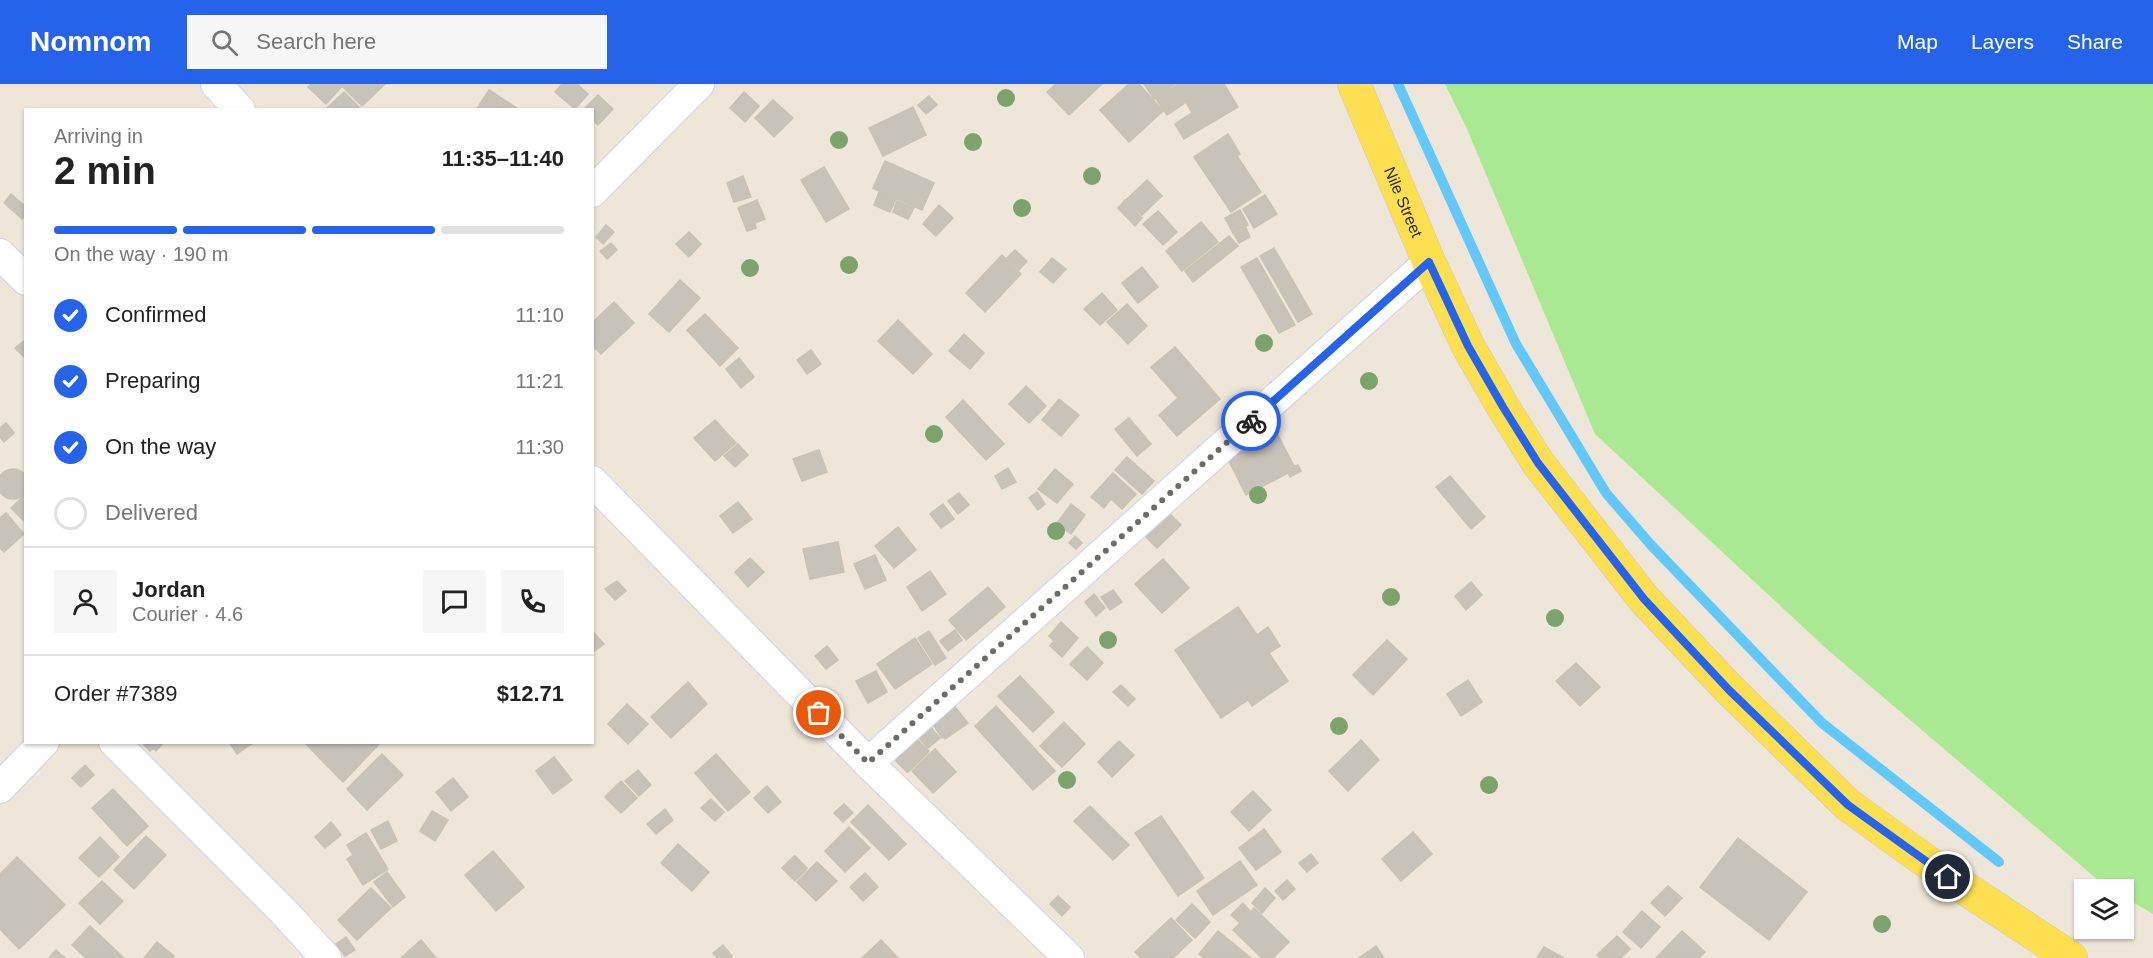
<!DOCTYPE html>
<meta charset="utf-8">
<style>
:root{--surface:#fff;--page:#f6f6f6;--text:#222;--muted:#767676;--line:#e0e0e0;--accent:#2563eb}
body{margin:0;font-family:Helvetica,sans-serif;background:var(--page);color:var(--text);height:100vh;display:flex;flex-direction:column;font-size:22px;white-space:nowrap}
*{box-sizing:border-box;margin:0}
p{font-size:20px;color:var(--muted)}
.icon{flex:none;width:33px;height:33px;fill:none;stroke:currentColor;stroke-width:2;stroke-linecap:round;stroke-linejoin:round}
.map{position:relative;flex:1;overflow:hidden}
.panel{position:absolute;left:24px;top:24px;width:570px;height:636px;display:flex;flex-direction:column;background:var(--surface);border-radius:0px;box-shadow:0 2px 4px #0004}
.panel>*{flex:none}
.buttons{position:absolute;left:2074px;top:795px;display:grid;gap:12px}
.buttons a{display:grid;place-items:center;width:60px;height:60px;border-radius:0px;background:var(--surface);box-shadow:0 2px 4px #0004;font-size:30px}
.pin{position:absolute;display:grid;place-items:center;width:51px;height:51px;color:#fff;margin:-26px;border:3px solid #fff;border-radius:50%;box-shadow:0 2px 6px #0007}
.courier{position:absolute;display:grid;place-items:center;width:60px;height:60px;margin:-30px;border:4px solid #2563eb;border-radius:50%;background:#fff;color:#222;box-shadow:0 2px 8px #0007}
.summary em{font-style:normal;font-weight:800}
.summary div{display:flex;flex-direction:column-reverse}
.summary{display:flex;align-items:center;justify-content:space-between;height:102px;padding:0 30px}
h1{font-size:39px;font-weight:800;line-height:45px}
.bar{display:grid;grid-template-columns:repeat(4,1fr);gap:9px 6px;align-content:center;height:72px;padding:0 30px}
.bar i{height:8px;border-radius:4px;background:var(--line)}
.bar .on{background:var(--accent)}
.bar p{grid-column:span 4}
.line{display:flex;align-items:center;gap:15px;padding:0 30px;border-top:2px solid var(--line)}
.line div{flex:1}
.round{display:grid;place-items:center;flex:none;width:63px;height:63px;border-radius:0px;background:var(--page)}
ol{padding:0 30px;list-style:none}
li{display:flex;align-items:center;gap:18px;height:66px}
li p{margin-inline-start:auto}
li .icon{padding:6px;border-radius:50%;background:var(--accent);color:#fff;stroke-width:4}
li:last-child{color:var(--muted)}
li i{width:33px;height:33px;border:3px solid var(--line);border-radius:50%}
header{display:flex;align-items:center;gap:36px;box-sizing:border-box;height:84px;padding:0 30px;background:var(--accent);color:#fff}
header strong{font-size:28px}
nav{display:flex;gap:33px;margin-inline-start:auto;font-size:21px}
.search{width:420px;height:54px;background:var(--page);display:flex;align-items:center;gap:15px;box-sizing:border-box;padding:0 21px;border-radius:0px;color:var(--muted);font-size:22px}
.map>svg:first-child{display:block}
</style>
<header>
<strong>Nomnom</strong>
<div class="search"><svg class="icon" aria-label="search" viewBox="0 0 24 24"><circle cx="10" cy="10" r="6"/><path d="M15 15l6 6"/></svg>Search here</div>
<nav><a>Map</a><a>Layers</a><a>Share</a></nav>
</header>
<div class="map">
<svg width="2153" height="874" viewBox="0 0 2153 874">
<rect width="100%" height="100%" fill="#ede6d9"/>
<!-- green -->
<path fill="#a9e991" d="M 1445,0 L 2153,0 L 2153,830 L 2124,813 L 2124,806 L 2112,805 L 2104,801 L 1829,567 L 1595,350 L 1467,45 Z"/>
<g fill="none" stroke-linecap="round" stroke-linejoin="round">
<!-- stream -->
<path stroke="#62c8f9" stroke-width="10" d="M 1398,0 L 1516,260 L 1606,409 L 1651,461 L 1822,639 L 1999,778"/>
</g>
<!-- building -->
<g fill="#c8c3b9" stroke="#c8c2b3" stroke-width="1.5">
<path d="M 311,0 L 344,0 L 326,20 L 308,3 Z"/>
<path d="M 346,0 L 385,0 L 362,22 L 343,3 Z"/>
<path d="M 562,0 L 577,0 L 588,10 L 575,25 L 555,8 Z"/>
<path d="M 1056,0 L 1102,0 L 1069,31 L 1047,8 Z"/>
<path d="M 1129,0 L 1139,0 L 1163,27 L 1129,58 L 1100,26 Z"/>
<path d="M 1144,0 L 1175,0 L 1154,15 Z"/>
<path d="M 1178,0 L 1213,0 L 1167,31 L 1156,15 Z"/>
<path d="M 1216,0 L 1224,0 L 1238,23 L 1184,55 L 1175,40 L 1192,29 L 1186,18 Z"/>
<path d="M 489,6 L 520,26 L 476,26 Z"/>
<path d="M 344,8 L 360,24 L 328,26 L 327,24 Z"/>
<path d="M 744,8 L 759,22 L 745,38 L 730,24 Z"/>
<path d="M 598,11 L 613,25 L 598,41 L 592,35 L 592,26 L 583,26 Z"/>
<path d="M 929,12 L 937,21 L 926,30 L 918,21 Z"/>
<path d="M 773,16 L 793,34 L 774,53 L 755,34 Z"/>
<path d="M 913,23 L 926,51 L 883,72 L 869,44 Z"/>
<path d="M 1228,50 L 1240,70 L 1237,72 L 1261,108 L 1231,128 L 1194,73 Z"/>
<path d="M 885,77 L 934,99 L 922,126 L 873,104 Z"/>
<path d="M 824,83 L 849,125 L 826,138 L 801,96 Z"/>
<path d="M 743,92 L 751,113 L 734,118 L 727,99 Z"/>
<path d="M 1147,96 L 1162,112 L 1142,131 L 1126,116 Z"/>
<path d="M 879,108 L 896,115 L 890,128 L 874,121 Z"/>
<path d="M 11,110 L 26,123 L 26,131 L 22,135 L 4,119 Z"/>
<path d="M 1265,111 L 1277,130 L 1254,144 L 1243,125 Z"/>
<path d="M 757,116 L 765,135 L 755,139 L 756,144 L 747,147 L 738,124 Z"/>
<path d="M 1125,116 L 1142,134 L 1135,142 L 1118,124 Z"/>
<path d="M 897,117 L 914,124 L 908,135 L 893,128 Z"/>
<path d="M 939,121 L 953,134 L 936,152 L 923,140 Z"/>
<path d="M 1240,126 L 1248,141 L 1233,149 L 1225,134 Z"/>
<path d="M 1158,127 L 1177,148 L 1163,161 L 1143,140 Z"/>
<path d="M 1201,138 L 1218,158 L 1182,187 L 1166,167 Z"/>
<path d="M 606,141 L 614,148 L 603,160 L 596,153 Z"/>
<path d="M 1246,144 L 1250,153 L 1239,159 L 1234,150 Z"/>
<path d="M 689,148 L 701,160 L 689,173 L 676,160 Z"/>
<path d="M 1229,152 L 1238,162 L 1193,198 L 1185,187 Z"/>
<path d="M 611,159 L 617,166 L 607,175 L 600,167 Z"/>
<path d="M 1274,164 L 1312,230 L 1298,238 L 1260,172 Z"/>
<path d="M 1015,166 L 1027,177 L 1019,186 L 1007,174 Z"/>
<path d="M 1002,171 L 1021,190 L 985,228 L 966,209 Z"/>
<path d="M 1052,174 L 1066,185 L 1053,199 L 1040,188 Z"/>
<path d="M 1257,174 L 1295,241 L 1279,249 L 1241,183 Z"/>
<path d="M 1142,183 L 1158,203 L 1138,219 L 1122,199 Z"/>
<path d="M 680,196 L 700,214 L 669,248 L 649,230 Z"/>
<path d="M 1102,209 L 1117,226 L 1100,241 L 1084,225 Z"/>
<path d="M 614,218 L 634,239 L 601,270 L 592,261 L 592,239 Z"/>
<path d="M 1127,220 L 1147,242 L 1128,260 L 1107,238 Z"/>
<path d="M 705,230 L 738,264 L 720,282 L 687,246 Z"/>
<path d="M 898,236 L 932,270 L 913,290 L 878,257 Z"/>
<path d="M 964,250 L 984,269 L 970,285 L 949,267 Z"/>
<path d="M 26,255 L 26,275 L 15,264 Z"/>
<path d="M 1175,263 L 1220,315 L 1177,352 L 1159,331 L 1178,314 L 1151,283 Z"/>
<path d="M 811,266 L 821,280 L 807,290 L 797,276 Z"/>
<path d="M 739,274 L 754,293 L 741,304 L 726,285 Z"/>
<path d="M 1026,302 L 1046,322 L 1029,339 L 1009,320 Z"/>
<path d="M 1059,315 L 1079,331 L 1061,352 L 1042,336 Z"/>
<path d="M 963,316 L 1004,360 L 986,376 L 946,333 Z"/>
<path d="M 1129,334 L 1151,360 L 1137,372 L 1115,345 Z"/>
<path d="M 715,336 L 736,359 L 715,377 L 694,354 Z"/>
<path d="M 6,339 L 14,349 L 4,358 L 0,353 L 0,344 Z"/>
<path d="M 1277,349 L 1294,382 L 1298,381 L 1301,387 L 1290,393 L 1288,389 L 1246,411 L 1228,375 Z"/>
<path d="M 738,360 L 748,371 L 735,383 L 724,372 Z"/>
<path d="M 819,366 L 827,388 L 802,397 L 793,375 Z"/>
<path d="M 1127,373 L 1154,397 L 1142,410 L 1115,386 Z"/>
<path d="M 1008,384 L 1016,398 L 1002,405 L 995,392 Z"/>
<path d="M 1055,385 L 1073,400 L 1057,419 L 1038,405 Z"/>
<circle cx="13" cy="400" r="15"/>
<path d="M 1113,389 L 1136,410 L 1122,425 L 1111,415 L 1104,424 L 1091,413 Z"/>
<path d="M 1450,392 L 1485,433 L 1471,445 L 1436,403 Z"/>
<path d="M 1037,408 L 1045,420 L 1038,426 L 1029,414 Z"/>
<path d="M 959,409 L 969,421 L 958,430 L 948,417 Z"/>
<path d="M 26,410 L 26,439 L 11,424 Z"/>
<path d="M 738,418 L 752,435 L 733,449 L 720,432 Z"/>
<path d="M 943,420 L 954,435 L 941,444 L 930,430 Z"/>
<path d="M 1071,420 L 1085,431 L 1071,450 L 1057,439 Z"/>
<path d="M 6,429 L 24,450 L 4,468 L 0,464 L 0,434 Z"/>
<path d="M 1171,431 L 1181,441 L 1157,464 L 1146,453 Z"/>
<path d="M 898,443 L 916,466 L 894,484 L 875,462 Z"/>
<path d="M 1075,452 L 1082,459 L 1076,465 L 1069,459 Z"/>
<path d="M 838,458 L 844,488 L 810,495 L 803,465 Z"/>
<path d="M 875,471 L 886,496 L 865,505 L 854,480 Z"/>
<path d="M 750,474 L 764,488 L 748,503 L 735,488 Z"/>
<path d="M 1163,475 L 1189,504 L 1162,529 L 1135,500 Z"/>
<path d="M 930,487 L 946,510 L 922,527 L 907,503 Z"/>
<path d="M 617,497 L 626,507 L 615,516 L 605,505 Z"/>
<path d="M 1471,498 L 1482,511 L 1466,526 L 1455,512 Z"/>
<path d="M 988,503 L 1005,523 L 966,556 L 949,536 Z"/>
<path d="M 1113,506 L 1122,518 L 1110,526 L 1101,513 Z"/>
<path d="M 1094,510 L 1105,524 L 1096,532 L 1085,518 Z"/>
<path d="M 1238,523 L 1257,551 L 1268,543 L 1280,562 L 1269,569 L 1288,597 L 1252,622 L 1248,616 L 1221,634 L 1175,566 Z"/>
<path d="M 1061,538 L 1078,554 L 1062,573 L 1050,562 L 1054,557 L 1049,552 Z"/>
<path d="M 955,546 L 962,556 L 948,567 L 940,557 Z"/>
<path d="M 592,547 L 604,560 L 592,569 Z"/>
<path d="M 929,547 L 946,574 L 935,581 L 918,554 Z"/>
<path d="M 915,554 L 932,580 L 895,605 L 877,580 Z"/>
<path d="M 1387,556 L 1407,575 L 1373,611 L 1353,591 Z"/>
<path d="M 827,562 L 838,576 L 826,585 L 815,572 Z"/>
<path d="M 1087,563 L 1103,579 L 1087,596 L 1070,580 Z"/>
<path d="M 1576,579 L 1600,603 L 1580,622 L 1556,597 Z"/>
<path d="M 876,587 L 887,608 L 868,619 L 856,597 Z"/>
<path d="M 1020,592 L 1054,628 L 1033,648 L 998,612 Z"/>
<path d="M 1468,596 L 1482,618 L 1461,632 L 1447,610 Z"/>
<path d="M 688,598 L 707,620 L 671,654 L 651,633 Z"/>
<path d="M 1121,601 L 1135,615 L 1128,622 L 1113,608 Z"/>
<path d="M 627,620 L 648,640 L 628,660 L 608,640 Z"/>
<path d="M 996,622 L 1055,687 L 1033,706 L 975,642 Z"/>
<path d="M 955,623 L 968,639 L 945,655 L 933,639 Z"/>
<path d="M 954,624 L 965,637 L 942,654 L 932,639 Z"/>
<path d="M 1064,638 L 1085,660 L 1062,683 L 1040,662 Z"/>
<path d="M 929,642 L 940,654 L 928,664 L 917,652 Z"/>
<path d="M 930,642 L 939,655 L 927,663 L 918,650 Z"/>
<path d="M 913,652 L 928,669 L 908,688 L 892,670 Z"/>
<path d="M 913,652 L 929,667 L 907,688 L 892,673 Z"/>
<path d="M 1361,656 L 1379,676 L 1348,707 L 1329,687 Z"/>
<path d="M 1119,657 L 1134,671 L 1112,693 L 1098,678 Z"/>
<path d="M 146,658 L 164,658 L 156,667 L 153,664 L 150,667 L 144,661 Z"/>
<path d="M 229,658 L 254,658 L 237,670 Z"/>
<path d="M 304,658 L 342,658 L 346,662 L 349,658 L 381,658 L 343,698 Z"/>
<path d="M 935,665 L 956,688 L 933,709 L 912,687 Z"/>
<path d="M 382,670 L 403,691 L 367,726 L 347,705 Z"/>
<path d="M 716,670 L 750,708 L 728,727 L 695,689 Z"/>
<path d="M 554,673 L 572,696 L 553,710 L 536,687 Z"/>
<path d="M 85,681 L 94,691 L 81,703 L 72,694 Z"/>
<path d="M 638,686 L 651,701 L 639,712 L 625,697 Z"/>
<path d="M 453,694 L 468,713 L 451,727 L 436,708 Z"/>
<path d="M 621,697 L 637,714 L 621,729 L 605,713 Z"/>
<path d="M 767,702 L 781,718 L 768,729 L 754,714 Z"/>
<path d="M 113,705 L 148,742 L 127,762 L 92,724 Z"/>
<path d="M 1253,707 L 1271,726 L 1249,747 L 1231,728 Z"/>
<path d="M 711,715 L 724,728 L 715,737 L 701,724 Z"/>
<path d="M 844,720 L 853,729 L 843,738 L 834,729 Z"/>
<path d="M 868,721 L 906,760 L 889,776 L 851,738 Z"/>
<path d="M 1090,722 L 1129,761 L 1113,776 L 1074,737 Z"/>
<path d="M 665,725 L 673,736 L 656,750 L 647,740 Z"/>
<path d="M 432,727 L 448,736 L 435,757 L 420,747 Z"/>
<path d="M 1161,732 L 1204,794 L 1178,812 L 1135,749 Z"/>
<path d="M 388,737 L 397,757 L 381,765 L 371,746 Z"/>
<path d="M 331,738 L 341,751 L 325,764 L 315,753 Z"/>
<path d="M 849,743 L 870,764 L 845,788 L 825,767 Z"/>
<path d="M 1264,745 L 1281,768 L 1256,786 L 1239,764 Z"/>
<path d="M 1413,748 L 1432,770 L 1401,797 L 1382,775 Z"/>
<path d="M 366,749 L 388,785 L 363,801 L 347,775 L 353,771 L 347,761 Z"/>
<path d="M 146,752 L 166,771 L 134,805 L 114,786 Z"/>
<path d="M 100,753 L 119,773 L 99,793 L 79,774 Z"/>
<path d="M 1738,754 L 1807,808 L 1769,856 L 1700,803 Z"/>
<path d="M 678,760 L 709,788 L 692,807 L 661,779 Z"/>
<path d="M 493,767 L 524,803 L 496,827 L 465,791 Z"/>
<path d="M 1311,770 L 1318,779 L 1307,788 L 1299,779 Z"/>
<path d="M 794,772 L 806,786 L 795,797 L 782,784 Z"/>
<path d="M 795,772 L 807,784 L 795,796 L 783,784 Z"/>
<path d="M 17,773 L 65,821 L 19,865 L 0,845 L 0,790 Z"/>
<path d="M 1240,777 L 1257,801 L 1213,831 L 1197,807 Z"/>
<path d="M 817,778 L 837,797 L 816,817 L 797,798 Z"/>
<path d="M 387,788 L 405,813 L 393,823 L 374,798 Z"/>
<path d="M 865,789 L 878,803 L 863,817 L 850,803 Z"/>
<path d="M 1287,796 L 1295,805 L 1283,816 L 1275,807 Z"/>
<path d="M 102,797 L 123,817 L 100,840 L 79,819 Z"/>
<path d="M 1668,802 L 1682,814 L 1665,832 L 1651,819 Z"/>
<path d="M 371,804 L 391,824 L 357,856 L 338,836 Z"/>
<path d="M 1265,804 L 1275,814 L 1262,829 L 1252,819 Z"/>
<path d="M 1058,812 L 1070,823 L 1062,832 L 1050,820 Z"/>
<path d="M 1243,819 L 1251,828 L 1254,824 L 1289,858 L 1273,874 L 1262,874 L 1233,846 L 1240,839 L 1231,831 Z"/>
<path d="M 1192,820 L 1210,838 L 1195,854 L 1176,836 Z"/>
<path d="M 1642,827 L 1660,843 L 1641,864 L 1623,848 Z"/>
<path d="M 1171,834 L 1192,856 L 1173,874 L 1141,874 L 1135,868 Z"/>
<path d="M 90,842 L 124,874 L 86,874 L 72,861 Z"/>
<path d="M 1218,847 L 1251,874 L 1204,874 L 1199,870 Z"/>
<path d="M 1682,847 L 1705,868 L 1699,874 L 1656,874 Z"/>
<path d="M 1617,852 L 1630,865 L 1621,874 L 1600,874 L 1597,871 Z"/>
<path d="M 346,853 L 355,866 L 345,872 L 336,860 Z"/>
<path d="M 421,856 L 436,874 L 401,874 Z"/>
<path d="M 881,856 L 898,874 L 862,874 Z"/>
<path d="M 157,858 L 174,872 L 172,874 L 144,874 Z"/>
<path d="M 723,861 L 732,872 L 729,874 L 717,874 L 713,869 Z"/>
<path d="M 1376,862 L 1384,874 L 1359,874 Z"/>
<path d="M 1544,863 L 1564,874 L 1537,874 Z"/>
<path d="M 56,866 L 65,874 L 49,874 Z"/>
</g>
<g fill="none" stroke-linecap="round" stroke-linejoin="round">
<defs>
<g id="minor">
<path d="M 216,0 L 240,26"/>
<path d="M 592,108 L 699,0"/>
<path d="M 0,170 L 26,196"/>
<path d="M 592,397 L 868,679 L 1069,874"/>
<path d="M 114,658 L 283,827 L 326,874"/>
<path d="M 868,679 L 1429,178"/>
<path d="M 0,704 L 44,658"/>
</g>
<g id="primary">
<path id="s1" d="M 1354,0 L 1429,178 L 1468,262 L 1503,323 L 1538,379 L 1644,515 L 1729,605 L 1848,721 L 1948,793 L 2071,874"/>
</g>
</defs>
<!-- minor casing -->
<use href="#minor" stroke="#cfd1e4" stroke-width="32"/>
<!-- primary casing -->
<use href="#primary" stroke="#c7c7c7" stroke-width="34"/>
<!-- minor -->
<use href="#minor" stroke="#fff" stroke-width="30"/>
<!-- primary -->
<use href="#primary" stroke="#fddf4f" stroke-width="33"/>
</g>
<!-- trees -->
<g fill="#7ca36c">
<circle cx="1006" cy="14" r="9"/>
<circle cx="839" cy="56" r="9"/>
<circle cx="973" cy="58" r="9"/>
<circle cx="1092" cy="92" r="9"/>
<circle cx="1022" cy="124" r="9"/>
<circle cx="849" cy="181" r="9"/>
<circle cx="750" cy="184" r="9"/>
<circle cx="1264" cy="259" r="9"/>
<circle cx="1369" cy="297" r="9"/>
<circle cx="934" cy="350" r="9"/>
<circle cx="1258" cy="411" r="9"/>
<circle cx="1056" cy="447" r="9"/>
<circle cx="1391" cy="513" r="9"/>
<circle cx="1555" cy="534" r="9"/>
<circle cx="1108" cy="556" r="9"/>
<circle cx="1339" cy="642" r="9"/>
<circle cx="1067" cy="696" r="9"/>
<circle cx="1489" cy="701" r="9"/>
<circle cx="1882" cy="840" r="9"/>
</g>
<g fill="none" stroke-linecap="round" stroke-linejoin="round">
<!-- done -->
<path stroke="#6e6b67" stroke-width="6" stroke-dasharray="0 10.8" d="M 819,629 L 868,679 L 1251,337"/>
<!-- route -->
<path stroke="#2563eb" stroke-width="8" d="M 1251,337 L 1429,178 L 1468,262 L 1503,323 L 1538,379 L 1644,515 L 1729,606 L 1848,721 L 1948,793"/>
</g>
<g text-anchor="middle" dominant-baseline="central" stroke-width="6" stroke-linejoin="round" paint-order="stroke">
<!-- street labels -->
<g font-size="16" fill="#292929" stroke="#fff">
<text stroke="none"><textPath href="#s1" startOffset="128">Nile Street</textPath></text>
</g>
</g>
</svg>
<div class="buttons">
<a><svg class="icon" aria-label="layers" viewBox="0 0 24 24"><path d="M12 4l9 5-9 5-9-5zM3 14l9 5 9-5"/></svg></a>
</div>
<div class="pin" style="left:819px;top:629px;background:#ea580c"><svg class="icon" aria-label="bag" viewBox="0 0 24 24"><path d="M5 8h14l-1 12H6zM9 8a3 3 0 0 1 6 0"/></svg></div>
<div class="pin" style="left:1948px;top:793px;background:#1f2937"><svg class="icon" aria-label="home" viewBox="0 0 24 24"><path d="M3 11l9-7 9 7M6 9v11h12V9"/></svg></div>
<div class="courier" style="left:1251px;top:337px"><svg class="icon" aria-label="bike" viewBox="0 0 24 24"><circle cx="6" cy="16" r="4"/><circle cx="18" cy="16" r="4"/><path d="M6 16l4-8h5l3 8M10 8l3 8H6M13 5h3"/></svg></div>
<section class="panel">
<div class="summary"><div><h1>2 min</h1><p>Arriving in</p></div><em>11:35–11:40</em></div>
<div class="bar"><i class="on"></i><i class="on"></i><i class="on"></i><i></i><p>On the way · 190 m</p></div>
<ol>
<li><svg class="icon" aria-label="check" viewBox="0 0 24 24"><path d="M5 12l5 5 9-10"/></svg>Confirmed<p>11:10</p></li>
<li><svg class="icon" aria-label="check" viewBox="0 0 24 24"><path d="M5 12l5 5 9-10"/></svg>Preparing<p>11:21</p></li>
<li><svg class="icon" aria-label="check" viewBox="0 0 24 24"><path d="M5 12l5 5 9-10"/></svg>On the way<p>11:30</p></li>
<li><i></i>Delivered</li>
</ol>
<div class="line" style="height:108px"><a class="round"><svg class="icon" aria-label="person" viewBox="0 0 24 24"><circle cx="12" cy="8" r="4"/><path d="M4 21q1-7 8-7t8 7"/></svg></a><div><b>Jordan</b><p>Courier · 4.6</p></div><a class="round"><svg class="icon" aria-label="chat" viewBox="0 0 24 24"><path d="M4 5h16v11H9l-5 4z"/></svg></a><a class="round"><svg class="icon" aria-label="phone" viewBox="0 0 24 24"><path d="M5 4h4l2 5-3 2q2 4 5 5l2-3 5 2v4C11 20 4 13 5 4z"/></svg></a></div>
<div class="line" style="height:78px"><div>Order #7389</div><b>$12.71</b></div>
</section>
</div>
